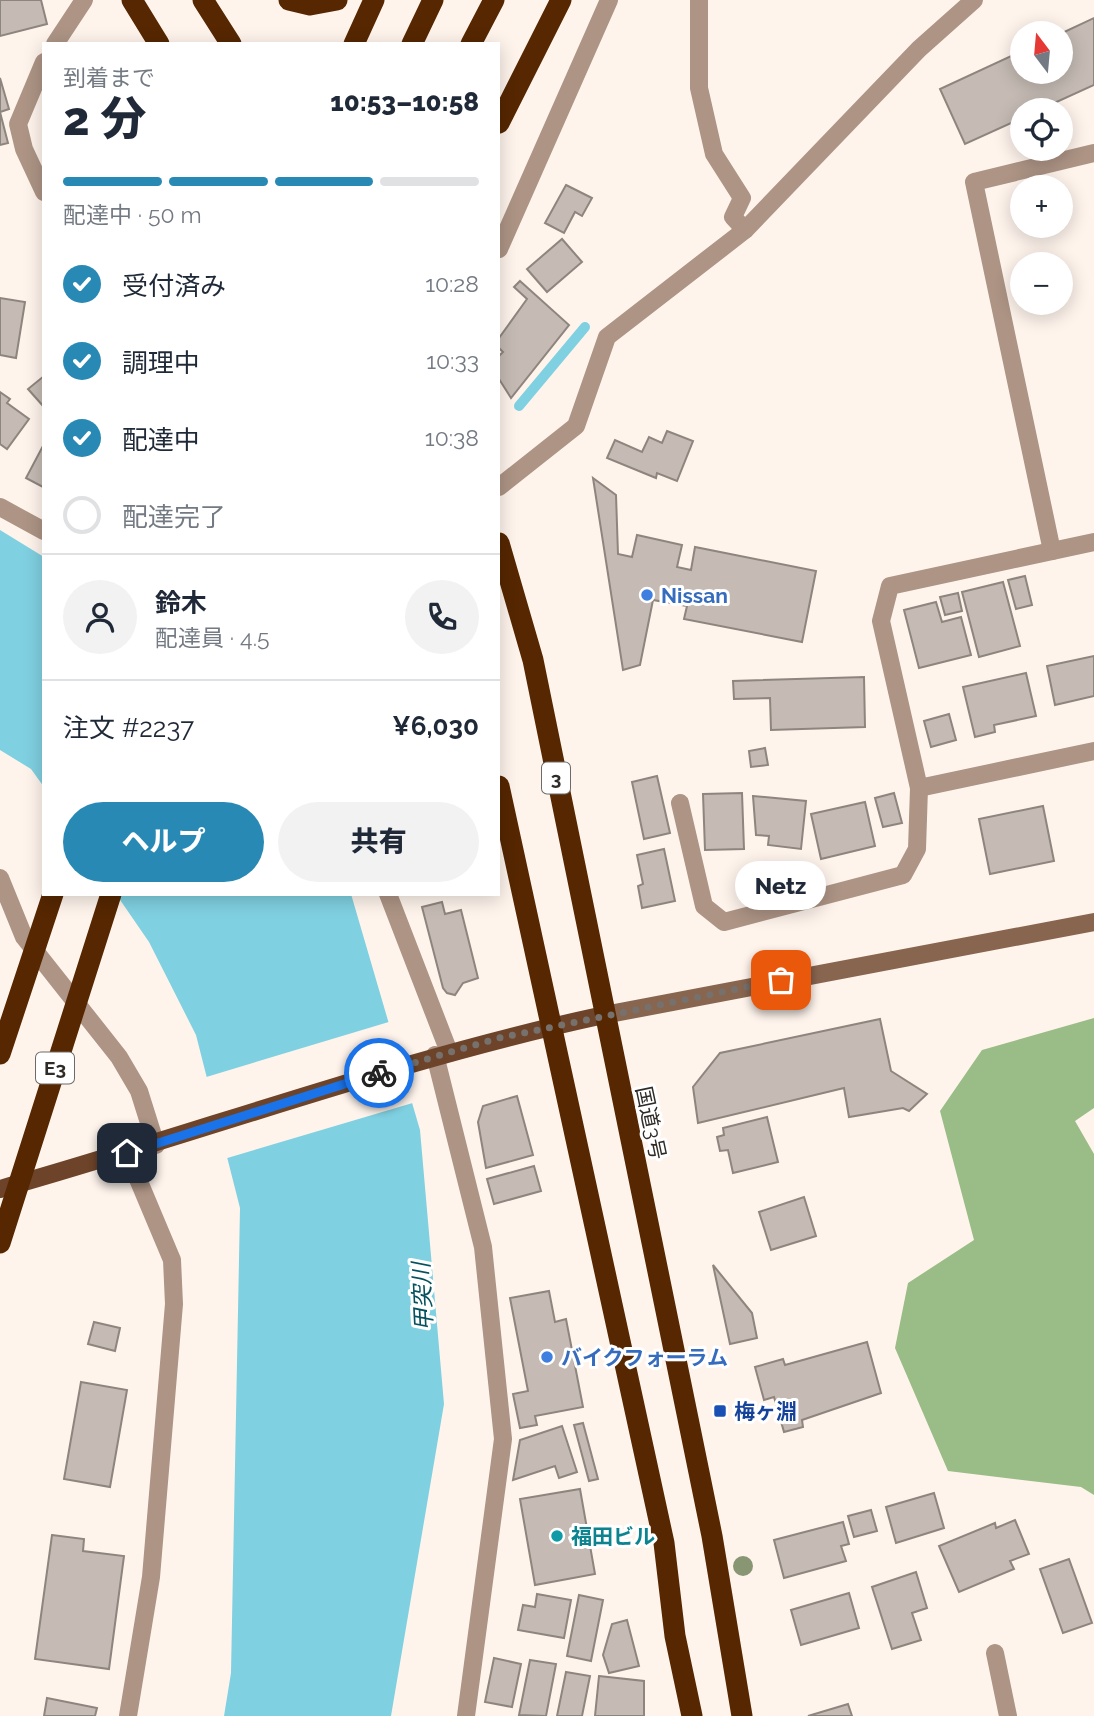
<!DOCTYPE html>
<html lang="ja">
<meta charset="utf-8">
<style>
:root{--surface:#fff;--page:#f2f2f3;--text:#1f2937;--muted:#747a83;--line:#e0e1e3;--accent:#288ab4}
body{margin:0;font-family:Raleway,"Noto Sans JP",sans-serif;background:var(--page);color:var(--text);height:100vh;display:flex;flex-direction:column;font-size:26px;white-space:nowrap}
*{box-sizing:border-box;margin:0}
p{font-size:23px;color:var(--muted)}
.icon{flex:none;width:38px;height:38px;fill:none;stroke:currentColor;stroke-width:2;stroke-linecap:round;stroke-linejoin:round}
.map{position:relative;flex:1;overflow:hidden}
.drawer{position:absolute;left:42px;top:42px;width:458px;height:854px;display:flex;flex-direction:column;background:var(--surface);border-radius:0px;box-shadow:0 4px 18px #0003}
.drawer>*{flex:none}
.needle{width:46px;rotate:344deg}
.buttons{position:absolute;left:1010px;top:21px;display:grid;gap:14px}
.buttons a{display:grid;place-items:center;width:63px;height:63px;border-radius:50%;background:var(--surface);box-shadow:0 4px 18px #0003;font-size:35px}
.pin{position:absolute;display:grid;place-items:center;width:60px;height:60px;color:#fff;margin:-30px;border-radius:14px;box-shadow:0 4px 10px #0006}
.courier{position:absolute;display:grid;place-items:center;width:70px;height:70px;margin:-35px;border:5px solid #1a73e8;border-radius:50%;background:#fff;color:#222;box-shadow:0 2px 9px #0007}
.bubble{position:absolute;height:49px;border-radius:24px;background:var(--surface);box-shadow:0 4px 18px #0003;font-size:23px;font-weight:800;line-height:49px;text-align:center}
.head em{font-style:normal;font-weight:800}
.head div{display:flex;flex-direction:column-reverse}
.head{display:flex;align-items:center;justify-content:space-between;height:119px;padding:0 21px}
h1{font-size:46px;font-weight:800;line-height:52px}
.bar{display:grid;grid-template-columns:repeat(4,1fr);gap:10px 7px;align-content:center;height:84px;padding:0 21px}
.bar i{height:9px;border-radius:5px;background:var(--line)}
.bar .active{background:var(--accent)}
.bar p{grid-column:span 4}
.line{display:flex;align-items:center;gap:18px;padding:0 21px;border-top:2px solid var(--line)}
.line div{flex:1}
.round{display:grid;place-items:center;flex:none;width:74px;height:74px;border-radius:37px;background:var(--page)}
ol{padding:0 21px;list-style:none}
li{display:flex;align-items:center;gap:21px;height:77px}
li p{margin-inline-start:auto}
li .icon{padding:7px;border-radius:50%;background:var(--accent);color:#fff;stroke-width:4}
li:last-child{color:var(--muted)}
li i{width:38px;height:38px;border:4px solid var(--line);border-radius:50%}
.cta{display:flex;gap:14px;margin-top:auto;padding:14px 21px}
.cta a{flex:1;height:80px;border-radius:42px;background:var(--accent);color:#fff;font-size:28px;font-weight:800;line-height:80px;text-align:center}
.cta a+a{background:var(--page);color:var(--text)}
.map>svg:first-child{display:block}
</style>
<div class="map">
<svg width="1094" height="1716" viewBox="0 0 1094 1716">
<rect width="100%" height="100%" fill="#fef4ec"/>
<!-- forest -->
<path fill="#9abc86" d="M 1094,1018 L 1094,1108 L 1075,1121 L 1094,1154 L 1094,1495 L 1081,1487 L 948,1471 L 895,1348 L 908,1283 L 974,1240 L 940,1111 L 982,1050 Z"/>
<!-- water -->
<g fill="#7fd0e1">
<path d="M 0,530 L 44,557 L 44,787 L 31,769 L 0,750 Z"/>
<path d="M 116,894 L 351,894 L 420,1130 L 444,1404 L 391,1716 L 224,1716 L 231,1673 L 240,1208 L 196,1035 L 149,942 Z"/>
</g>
<!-- pier -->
<path fill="#fef4ec" d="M 392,1021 L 416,1102 L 224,1159 L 203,1078 Z"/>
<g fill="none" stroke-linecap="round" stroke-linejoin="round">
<!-- stream -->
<path stroke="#7fd0e1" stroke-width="10" d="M 519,406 L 585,327"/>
</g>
<!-- building -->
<g fill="#c5bbb4" stroke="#8e857e" stroke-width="2">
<path d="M 0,0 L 41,0 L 47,24 L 0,36 Z"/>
<path d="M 1094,18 L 1094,85 L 1039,110 L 1022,110 L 1022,118 L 965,144 L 940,89 L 1022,51 L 1022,72 L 1060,72 L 1060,34 Z"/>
<path d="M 0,78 L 9,109 L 0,112 L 8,143 L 0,145 Z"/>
<path d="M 566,185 L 592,198 L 582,216 L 575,212 L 564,233 L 545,223 Z"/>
<path d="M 562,239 L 582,262 L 547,292 L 527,269 Z"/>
<path d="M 520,281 L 569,325 L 511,398 L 499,379 L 499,356 L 503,352 L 499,348 L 499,338 L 527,299 L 514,287 Z"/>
<path d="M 0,298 L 25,302 L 16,358 L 0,355 Z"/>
<path d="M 44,376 L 44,407 L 28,389 Z"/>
<path d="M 0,392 L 10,399 L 7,403 L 29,419 L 7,449 L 0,444 Z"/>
<path d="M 667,431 L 693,441 L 677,481 L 657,473 L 656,478 L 607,458 L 615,440 L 642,452 L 649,437 L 662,443 Z"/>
<path d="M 44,444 L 44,486 L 43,487 L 26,478 Z"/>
<path d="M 593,478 L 616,495 L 618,554 L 632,557 L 637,535 L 682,545 L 677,567 L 691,570 L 695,547 L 816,571 L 802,642 L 684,619 L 687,606 L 653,600 L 640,665 L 623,670 Z"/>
<path d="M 1025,576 L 1032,605 L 1016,609 L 1008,580 Z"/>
<path d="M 1003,582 L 1020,646 L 979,657 L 962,592 Z"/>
<path d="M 958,593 L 962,611 L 945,615 L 940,597 Z"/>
<path d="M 936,602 L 942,622 L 961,617 L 971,655 L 919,668 L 904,610 Z"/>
<path d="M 1094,656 L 1094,696 L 1055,705 L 1047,666 Z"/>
<path d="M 1026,673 L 1036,716 L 994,725 L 995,732 L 975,737 L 963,687 Z"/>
<path d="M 864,677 L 865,727 L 771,730 L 770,698 L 734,699 L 733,681 Z"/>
<path d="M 949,714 L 956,740 L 931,747 L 924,721 Z"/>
<path d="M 765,748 L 768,765 L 751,767 L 749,751 Z"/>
<path d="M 657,776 L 670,833 L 644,839 L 632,782 Z"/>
<path d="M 742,793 L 744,849 L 705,850 L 703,794 Z"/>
<path d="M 894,793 L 902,823 L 883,827 L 875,798 Z"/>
<path d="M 753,796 L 806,801 L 801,849 L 768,845 L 769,836 L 756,835 Z"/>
<path d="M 865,802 L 875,846 L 821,859 L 811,814 Z"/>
<path d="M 1043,806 L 1054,861 L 990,874 L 979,819 Z"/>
<path d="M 664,849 L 675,901 L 642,908 L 638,886 L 643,884 L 637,855 Z"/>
<path d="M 442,902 L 445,914 L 461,910 L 478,978 L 463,983 L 455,995 L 447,993 L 443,988 L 422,907 Z"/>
<path d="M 880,1019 L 891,1071 L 927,1094 L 909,1111 L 903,1108 L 849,1117 L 844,1088 L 698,1123 L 693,1087 L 720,1053 Z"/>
<path d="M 517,1096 L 533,1155 L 486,1168 L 478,1122 L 483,1106 Z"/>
<path d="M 767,1117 L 778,1162 L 733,1173 L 728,1150 L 720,1151 L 717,1137 L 724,1135 L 723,1128 Z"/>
<path d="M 534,1166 L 541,1191 L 494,1204 L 487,1179 Z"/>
<path d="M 804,1197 L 816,1236 L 771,1250 L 759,1212 Z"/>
<path d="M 713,1265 L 752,1313 L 757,1338 L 730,1344 Z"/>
<path d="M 549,1291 L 555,1322 L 566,1319 L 583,1407 L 535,1416 L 537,1425 L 520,1428 L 513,1394 L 528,1391 L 510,1298 Z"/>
<path d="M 94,1322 L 120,1328 L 115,1351 L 88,1344 Z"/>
<path d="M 867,1342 L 881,1393 L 802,1420 L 803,1427 L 784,1432 L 774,1397 L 764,1400 L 755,1367 L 783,1359 L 785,1365 Z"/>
<path d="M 81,1382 L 127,1390 L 110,1487 L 64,1479 Z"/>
<path d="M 583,1423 L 598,1479 L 589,1481 L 574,1425 Z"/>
<path d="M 562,1426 L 577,1472 L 559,1478 L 555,1466 L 513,1480 L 520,1440 Z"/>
<path d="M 580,1489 L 595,1574 L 535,1585 L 520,1499 Z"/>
<path d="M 934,1493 L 944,1528 L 896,1543 L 886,1507 Z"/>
<path d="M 871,1510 L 877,1531 L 854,1537 L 848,1516 Z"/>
<path d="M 1015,1520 L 1029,1554 L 1010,1561 L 1014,1569 L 959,1592 L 939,1546 L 995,1523 L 996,1528 Z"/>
<path d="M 843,1522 L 849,1544 L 841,1546 L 846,1561 L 784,1578 L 774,1540 Z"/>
<path d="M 52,1535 L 84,1539 L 83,1551 L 124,1556 L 109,1669 L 35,1659 Z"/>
<path d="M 1069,1559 L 1092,1623 L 1063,1633 L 1040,1569 Z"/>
<path d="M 916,1572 L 927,1608 L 912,1613 L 921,1640 L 892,1649 L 872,1587 Z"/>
<path d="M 849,1593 L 859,1628 L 801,1645 L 791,1610 Z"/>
<path d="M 537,1594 L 571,1600 L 564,1638 L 518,1630 L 523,1605 L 535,1607 Z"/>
<path d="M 579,1595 L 603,1600 L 591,1661 L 567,1656 Z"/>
<path d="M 627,1620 L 639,1666 L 609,1673 L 603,1655 L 612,1624 Z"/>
<path d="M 494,1658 L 521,1664 L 512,1707 L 485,1702 Z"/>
<path d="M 530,1660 L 556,1664 L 546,1716 L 519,1715 Z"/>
<path d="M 566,1672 L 590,1676 L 582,1716 L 557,1716 Z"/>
<path d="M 599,1676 L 644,1681 L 644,1716 L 595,1716 Z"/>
<path d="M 47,1698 L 97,1708 L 95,1716 L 44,1716 Z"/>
<path d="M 848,1704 L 852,1716 L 808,1716 Z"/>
</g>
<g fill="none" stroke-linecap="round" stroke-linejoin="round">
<!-- street -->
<g stroke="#ad9485" stroke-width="18">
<path d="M 699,0 L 699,88 L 714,154 L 742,198 L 733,217 L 745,230"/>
<path d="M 55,44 L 84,0"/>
<path d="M 44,62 L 18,124 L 24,149 L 44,192"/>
<path d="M 499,249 L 609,0"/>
<path d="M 499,487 L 576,426 L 607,337 L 745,230 L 919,49 L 974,0"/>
<path d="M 0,507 L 44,531"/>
<path d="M 1052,551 L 974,182 L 1094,153"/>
<path d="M 919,788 L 1094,751"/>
<path d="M 680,803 L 704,906 L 724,922 L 903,875 L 917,849 L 919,788 L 881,621 L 890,586 L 1094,542"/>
<path d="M 0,878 L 24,937 L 119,1057 L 139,1091 L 156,1145"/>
<path d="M 388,894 L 449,1052"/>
<path d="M 435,1055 L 483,1247 L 503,1439 L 466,1716"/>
<path d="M 127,1153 L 172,1260 L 174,1304 L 151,1577 L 128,1716"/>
<path d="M 995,1653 L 1008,1716"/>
</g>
<!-- secondary -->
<path stroke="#88654f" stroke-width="18" d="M 604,1015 L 1094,922"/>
<!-- primary -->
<path stroke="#6d4429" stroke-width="18" d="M 0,1189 C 202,1132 399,1059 604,1015"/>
<!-- highway -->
<g stroke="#562701" stroke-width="21">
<path d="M 132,0 L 159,44"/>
<path d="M 203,0 L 231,44"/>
<path d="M 289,0 L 310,5 L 337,0"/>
<path d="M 354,44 L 374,0"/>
<path d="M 412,44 L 433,0"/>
<path d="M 471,44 L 494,0"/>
<path d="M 499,123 L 561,0"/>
<path d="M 499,543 L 533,660 L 712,1536 L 742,1716"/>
<path d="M 499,786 L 664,1543 L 675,1636 L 692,1716"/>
</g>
<!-- highway-bridge -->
<g stroke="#562701" stroke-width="21">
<path d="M 0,1054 L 53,894"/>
<path d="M 0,1243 L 111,894"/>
</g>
</g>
<!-- trees -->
<circle fill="#899674" cx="743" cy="1566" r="10"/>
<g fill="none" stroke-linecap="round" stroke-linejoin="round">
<!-- done -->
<path stroke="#77716d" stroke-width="7" stroke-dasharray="0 12.6" d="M 379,1073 L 499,1038 L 781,980"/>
<!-- route -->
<path stroke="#1a73e8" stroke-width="9" d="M 127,1153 L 379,1073"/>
</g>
<!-- markers -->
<g fill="#3f7fe0" stroke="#fff" stroke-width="2.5">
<circle cx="647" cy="595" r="7"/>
<circle cx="547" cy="1357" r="7"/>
</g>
<rect fill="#1a4fb4" stroke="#fff" stroke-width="2.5" x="713" y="1404" width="14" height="14" rx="3.5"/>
<circle fill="#0f9aa8" stroke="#fff" stroke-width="2.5" cx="557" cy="1536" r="7"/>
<g text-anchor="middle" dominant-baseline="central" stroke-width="6" stroke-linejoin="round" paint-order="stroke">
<!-- shield labels -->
<g fill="#fff" stroke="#6d6b68" stroke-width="2">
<rect x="542" y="762.5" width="28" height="31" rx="5"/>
<rect x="36" y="1052.5" width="38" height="31" rx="5"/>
</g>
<g font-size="19" font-weight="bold" fill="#2f2b28">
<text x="556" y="778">3</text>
<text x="55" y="1068">E3</text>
</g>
<!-- shop labels -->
<g font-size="21" font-weight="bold" fill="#366cbe" stroke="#fff" text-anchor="start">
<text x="661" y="595">Nissan</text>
<text x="561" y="1357">バイクフォーラム</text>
</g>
<!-- street labels -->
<g font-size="21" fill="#2f2b28" stroke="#fff">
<text transform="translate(651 1123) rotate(78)">国道3号</text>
</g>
<!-- transit labels -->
<g font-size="21" font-weight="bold" fill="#164399" stroke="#fff" text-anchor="start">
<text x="734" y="1411">梅ヶ淵</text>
</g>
<!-- culture labels -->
<g font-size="21" font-weight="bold" fill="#0d838f" stroke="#fff" text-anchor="start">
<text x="571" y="1536">福田ビル</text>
</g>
<!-- water labels -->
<g font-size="23" font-style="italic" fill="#06515d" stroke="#fff">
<text transform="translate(422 1297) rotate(-93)">甲突川</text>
</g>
</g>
</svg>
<div class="buttons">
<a><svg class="needle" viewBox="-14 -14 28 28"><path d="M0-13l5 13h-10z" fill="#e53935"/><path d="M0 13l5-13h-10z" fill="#747a83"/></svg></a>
<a><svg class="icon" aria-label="locate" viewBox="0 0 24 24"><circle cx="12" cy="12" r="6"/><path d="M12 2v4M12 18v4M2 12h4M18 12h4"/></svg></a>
<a>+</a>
<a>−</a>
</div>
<div class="pin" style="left:781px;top:980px;background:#ea580c"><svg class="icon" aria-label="bag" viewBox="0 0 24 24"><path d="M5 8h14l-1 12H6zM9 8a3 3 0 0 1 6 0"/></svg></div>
<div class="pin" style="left:127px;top:1153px;background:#1f2937"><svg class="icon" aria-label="home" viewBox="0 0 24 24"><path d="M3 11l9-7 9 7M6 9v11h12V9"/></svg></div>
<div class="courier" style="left:379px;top:1073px"><svg class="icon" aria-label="bike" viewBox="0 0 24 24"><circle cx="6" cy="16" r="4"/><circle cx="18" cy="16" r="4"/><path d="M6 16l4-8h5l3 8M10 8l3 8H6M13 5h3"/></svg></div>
<div class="bubble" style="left:735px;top:861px;width:91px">Netz</div>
<section class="drawer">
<div class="head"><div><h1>2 分</h1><p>到着まで</p></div><em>10:53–10:58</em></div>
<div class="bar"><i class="active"></i><i class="active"></i><i class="active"></i><i></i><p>配達中 · 50 m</p></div>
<ol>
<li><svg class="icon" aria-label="check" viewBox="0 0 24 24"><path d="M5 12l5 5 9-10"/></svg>受付済み<p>10:28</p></li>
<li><svg class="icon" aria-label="check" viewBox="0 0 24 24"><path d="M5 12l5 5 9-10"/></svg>調理中<p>10:33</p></li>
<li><svg class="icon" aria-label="check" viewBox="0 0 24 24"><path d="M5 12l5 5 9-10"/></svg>配達中<p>10:38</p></li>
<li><i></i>配達完了</li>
</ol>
<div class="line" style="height:126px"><a class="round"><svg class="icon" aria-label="person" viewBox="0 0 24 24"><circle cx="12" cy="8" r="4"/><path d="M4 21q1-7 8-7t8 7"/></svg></a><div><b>鈴木</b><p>配達員 · 4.5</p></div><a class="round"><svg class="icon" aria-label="phone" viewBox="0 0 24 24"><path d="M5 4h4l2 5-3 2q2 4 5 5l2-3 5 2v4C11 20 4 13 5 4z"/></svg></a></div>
<div class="line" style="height:91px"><div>注文 #2237</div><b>¥6,030</b></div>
<div class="cta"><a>ヘルプ</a><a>共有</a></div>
</section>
</div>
